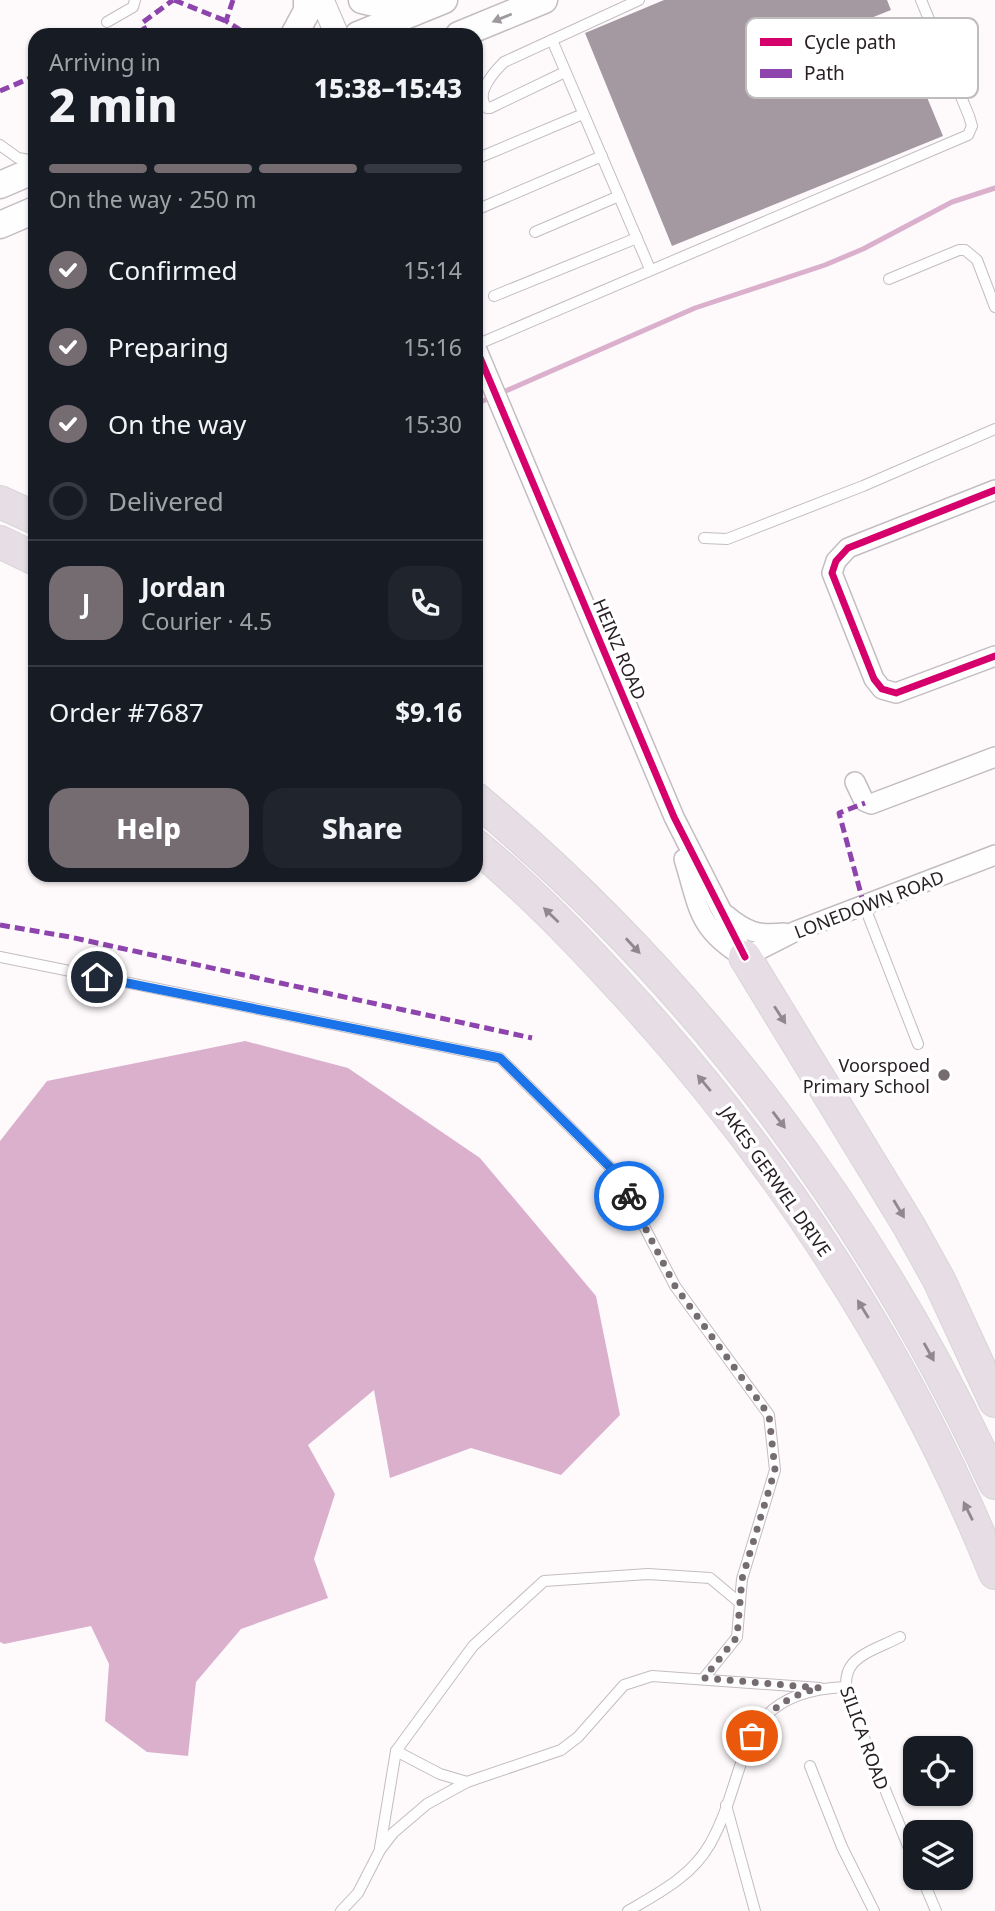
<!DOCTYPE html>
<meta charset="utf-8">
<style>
:root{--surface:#171b24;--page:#20242c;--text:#f1f3f6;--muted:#9ea1a6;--line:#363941;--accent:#746c71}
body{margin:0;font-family:"Noto Sans",sans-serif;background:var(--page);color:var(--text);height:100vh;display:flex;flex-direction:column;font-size:26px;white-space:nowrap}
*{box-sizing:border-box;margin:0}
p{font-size:23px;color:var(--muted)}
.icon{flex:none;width:38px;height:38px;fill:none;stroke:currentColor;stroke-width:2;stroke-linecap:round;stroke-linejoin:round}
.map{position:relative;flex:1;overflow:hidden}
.panel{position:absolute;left:28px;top:28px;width:455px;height:854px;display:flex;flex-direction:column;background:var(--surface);border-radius:21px;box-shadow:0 2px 5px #0004}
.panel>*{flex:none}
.controls{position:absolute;left:903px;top:1736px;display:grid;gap:14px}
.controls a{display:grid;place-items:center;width:70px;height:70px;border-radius:14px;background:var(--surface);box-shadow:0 2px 5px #0004;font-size:35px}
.pin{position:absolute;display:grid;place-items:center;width:60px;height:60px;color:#fff;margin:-30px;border:4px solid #fff;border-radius:50%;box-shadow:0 2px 7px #0007}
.courier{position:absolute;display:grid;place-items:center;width:70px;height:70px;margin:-35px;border:5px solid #1a73e8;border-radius:50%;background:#fff;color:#222;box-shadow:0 2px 9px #0007}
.overview em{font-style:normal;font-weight:800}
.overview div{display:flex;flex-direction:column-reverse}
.overview{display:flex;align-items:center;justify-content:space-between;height:119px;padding:0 21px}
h1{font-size:46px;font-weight:800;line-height:52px}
.bar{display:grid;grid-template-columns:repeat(4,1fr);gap:10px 7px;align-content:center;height:84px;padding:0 21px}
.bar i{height:9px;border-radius:5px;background:var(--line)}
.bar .active{background:var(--accent)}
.bar p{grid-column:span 4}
.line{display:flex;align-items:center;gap:18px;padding:0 21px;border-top:2px solid var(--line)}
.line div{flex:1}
.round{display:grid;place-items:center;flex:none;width:74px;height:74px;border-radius:21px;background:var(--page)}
ol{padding:0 21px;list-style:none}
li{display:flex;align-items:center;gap:21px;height:77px}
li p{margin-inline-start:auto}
li .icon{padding:7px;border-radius:50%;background:var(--accent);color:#fff;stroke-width:4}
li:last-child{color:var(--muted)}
li i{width:38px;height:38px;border:4px solid var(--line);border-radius:50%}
.cta{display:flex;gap:14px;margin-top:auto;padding:14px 21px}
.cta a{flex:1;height:80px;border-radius:21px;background:var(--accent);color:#fff;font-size:28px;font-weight:800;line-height:80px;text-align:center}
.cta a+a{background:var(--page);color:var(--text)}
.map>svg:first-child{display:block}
</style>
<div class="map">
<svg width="995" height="1911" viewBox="0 0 995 1911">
<rect width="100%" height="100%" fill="#fefafc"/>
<!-- water -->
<path fill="#dab0cd" d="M 245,1041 L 348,1068 L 480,1158 L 596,1296 L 620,1415 L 561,1475 L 471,1448 L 390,1478 L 374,1390 L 308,1445 L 335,1494 L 314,1559 L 328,1598 L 241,1629 L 196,1682 L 188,1756 L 147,1752 L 105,1721 L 109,1664 L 91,1626 L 4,1644 L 0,1642 L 0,1141 L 47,1081 Z"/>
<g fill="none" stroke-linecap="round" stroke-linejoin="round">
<!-- stream -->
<path stroke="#dab0cd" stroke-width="5" d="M 476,404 L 695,308 L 825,265 L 863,249 L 952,202 L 995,188"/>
</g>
<!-- building -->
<path fill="#a599a1" d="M 664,0 L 887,0 L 891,10 L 871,18 L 890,66 L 907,59 L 914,74 L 917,73 L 943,136 L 672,246 L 585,33 Z"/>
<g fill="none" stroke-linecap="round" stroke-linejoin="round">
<defs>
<g id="service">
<path d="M 107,22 L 133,7 L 135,0"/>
<path d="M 552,40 L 650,269"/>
<path d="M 565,72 L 490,108 L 487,108 C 474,94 493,73 504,62 L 639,0"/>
<path d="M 0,145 L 18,158 L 35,161"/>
<path d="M 476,159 L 583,114"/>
<path d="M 476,210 L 602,156"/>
<path d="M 535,232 L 619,196"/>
<path d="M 889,279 L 959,250 L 965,250 L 977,260 L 995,307"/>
<path d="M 494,296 L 637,238"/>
<path d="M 476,345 L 968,135 L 972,126 L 969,116 L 921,0"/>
<path d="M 704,538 L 727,539 L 863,486 L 995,429"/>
<path d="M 864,905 L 918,1044"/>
<path d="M 0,957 L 500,1058 L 617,1174 L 675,1286 L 769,1415 L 775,1470 L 742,1579 L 737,1637 L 704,1678"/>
<path d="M 900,1637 C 867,1654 836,1658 849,1701 L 915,1863"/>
<path d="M 810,1766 L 842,1847 L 874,1911"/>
<path d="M 467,1782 L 440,1774 L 396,1751 L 473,1646 L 544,1581 L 648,1574 L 710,1578 L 740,1603"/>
<path d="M 726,1805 L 755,1911"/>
<path d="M 380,1848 L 396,1751"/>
<path d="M 922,1878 L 936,1911"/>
<path d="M 341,1911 L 358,1893 L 380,1850 L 393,1833 L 427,1804 L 467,1782 L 561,1750 L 578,1737 L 624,1685 L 652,1676 L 820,1688"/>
<path d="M 628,1911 C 659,1893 692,1876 710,1844 C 752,1769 731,1692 845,1687"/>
</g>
<g id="minor">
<path d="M 476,348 L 674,817 L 745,957"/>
<path d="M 995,490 L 848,548 L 836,561 L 832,573 L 874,679 L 882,689 L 896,693 L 995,656"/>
<path d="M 855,782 L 864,801 L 871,804 L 995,757"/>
<path d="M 684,859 C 699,907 697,929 744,957"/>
<path d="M 726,915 C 746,932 759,936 784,933"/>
<path d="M 745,957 L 796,931 L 995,855"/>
</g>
<path id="tertiary" d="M 322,0 L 337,35"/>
<g id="secondary">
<path d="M 362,0 L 414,12"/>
<path d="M 294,35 L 307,11 L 307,0"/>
<path d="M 358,35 L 444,0"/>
<path d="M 459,35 L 544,0"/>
<path d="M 0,185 L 35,170"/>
<path d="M 0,225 L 35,210"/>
</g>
<g id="trunk">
<path d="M 0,502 L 35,518"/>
<path d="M 0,542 L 35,559"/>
<path d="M 476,799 C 698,984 874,1221 995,1483"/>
<path d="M 476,846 C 525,886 570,932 613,979 C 774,1151 907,1354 995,1573"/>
<path d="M 745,957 L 909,1226 L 939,1280 L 995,1401"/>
</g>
</defs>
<!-- service casing -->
<use href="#service" stroke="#c3bcc0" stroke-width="12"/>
<!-- minor casing -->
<use href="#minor" stroke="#c3bcc0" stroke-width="22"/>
<!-- tertiary casing -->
<use href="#tertiary" stroke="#c3bcc0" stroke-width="25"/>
<!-- secondary casing -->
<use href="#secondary" stroke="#c3bcc0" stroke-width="29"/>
<!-- trunk casing -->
<use href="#trunk" stroke="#d8d5d7" stroke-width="34"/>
<!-- service -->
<use href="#service" stroke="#fffeff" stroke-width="10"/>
<!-- minor -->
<use href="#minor" stroke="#fffeff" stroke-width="19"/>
<!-- tertiary -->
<use href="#tertiary" stroke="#fffeff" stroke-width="23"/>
<!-- secondary -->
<use href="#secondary" stroke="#fffeff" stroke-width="26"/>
<!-- trunk -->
<use href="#trunk" stroke="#e6dee4" stroke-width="32"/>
<!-- quiet -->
<g stroke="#8e44ad" stroke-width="5" stroke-dasharray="10 5" stroke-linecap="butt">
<path d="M 174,0 L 226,21"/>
<path d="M 233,0 L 226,21 L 248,35"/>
<path d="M 148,35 L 142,23 L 173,0"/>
<path d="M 0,91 L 35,76"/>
<path d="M 864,905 L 839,813 L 865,803"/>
<path d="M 0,925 L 70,937 L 532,1038"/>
</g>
<defs>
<g id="cycleway">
<path d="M 476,348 L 674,817 L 745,957"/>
<path d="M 995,490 L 848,548 L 836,561 L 832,573 L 874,679 L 882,689 L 896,693 L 995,656"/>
</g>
</defs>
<!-- cycleway casing -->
<use href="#cycleway" stroke="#fff" stroke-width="11"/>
<!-- cycleway -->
<use href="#cycleway" stroke="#d6006c" stroke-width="7"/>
</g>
<!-- one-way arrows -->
<defs><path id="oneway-solid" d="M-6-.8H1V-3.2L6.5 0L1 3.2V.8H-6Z" transform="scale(1.75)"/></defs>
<use fill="#9f9a9d" href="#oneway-solid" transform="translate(502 18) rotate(158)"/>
<g fill="#91888e">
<use href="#oneway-solid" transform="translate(551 915) rotate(-136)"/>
<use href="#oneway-solid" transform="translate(633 946) rotate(47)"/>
<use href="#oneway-solid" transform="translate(780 1015) rotate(57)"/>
<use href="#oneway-solid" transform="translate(704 1083) rotate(-130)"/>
<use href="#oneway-solid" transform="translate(779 1120) rotate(53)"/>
<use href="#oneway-solid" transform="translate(899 1209) rotate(59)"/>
<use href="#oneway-solid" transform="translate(863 1309) rotate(-122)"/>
<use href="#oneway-solid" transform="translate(929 1352) rotate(61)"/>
<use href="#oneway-solid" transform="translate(968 1511) rotate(-116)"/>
</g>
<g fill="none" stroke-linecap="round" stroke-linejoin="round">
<!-- done -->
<path stroke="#746c71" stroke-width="7" stroke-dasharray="0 12.6" d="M 629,1196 L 675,1286 L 769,1415 L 775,1470 L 742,1579 L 737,1637 L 704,1678 L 820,1688 C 789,1695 769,1709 752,1736"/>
<!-- route -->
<path stroke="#1a73e8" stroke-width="9" d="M 97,977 L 500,1058 L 617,1174 L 629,1196"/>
</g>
<!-- markers -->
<circle fill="#746c71" stroke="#fff" stroke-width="2.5" cx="944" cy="1075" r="7"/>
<g text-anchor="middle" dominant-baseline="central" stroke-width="7" stroke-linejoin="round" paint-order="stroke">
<!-- street labels -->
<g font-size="18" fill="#292026" stroke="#fff">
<text transform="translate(620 649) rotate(67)">HEINZ ROAD</text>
<text transform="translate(869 904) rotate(-21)">LONEDOWN ROAD</text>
<text transform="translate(776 1181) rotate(55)">JAKES GERWEL DRIVE</text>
<text transform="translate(865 1738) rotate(70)">SILICA ROAD</text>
</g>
<!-- poi labels -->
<g font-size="18" fill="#292026" stroke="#fff" text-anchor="end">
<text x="930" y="1065">Voorspoed<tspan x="930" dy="21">Primary School</tspan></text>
</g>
</g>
<!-- legend -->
<rect x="746" y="18" width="232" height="80" rx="10" fill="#fff" stroke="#bfbcbe" stroke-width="2"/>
<rect x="760" y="38" width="32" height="8" fill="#d6006c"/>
<rect x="760" y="69" width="32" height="9" fill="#8e44ad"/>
<g font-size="19" fill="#292026">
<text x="804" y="49">Cycle path</text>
<text x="804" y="80">Path</text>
</g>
</svg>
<div class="controls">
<a><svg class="icon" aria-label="locate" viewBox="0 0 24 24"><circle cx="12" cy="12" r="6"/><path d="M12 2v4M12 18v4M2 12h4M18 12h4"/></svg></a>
<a><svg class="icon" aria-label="layers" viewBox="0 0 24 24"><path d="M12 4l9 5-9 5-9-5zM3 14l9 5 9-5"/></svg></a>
</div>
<div class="pin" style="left:752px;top:1736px;background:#ea580c"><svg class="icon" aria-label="bag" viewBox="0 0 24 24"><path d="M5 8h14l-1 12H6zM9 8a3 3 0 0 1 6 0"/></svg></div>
<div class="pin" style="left:97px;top:977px;background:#1f2937"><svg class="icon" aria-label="home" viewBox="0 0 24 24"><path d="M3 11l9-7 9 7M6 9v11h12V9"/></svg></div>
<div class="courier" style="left:629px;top:1196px"><svg class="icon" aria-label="bike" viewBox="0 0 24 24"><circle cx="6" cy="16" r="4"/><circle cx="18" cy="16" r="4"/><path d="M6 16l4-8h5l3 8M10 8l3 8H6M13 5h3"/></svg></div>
<section class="panel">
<div class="overview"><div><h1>2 min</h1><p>Arriving in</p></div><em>15:38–15:43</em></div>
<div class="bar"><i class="active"></i><i class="active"></i><i class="active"></i><i></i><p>On the way · 250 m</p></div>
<ol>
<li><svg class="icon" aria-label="check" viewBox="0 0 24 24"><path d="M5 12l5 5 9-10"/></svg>Confirmed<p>15:14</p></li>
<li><svg class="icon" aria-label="check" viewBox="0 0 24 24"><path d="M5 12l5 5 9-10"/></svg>Preparing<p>15:16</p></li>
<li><svg class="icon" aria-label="check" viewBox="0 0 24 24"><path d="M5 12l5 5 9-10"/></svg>On the way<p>15:30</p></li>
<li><i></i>Delivered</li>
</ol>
<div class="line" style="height:126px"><b class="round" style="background:var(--accent);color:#fff">J</b><div><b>Jordan</b><p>Courier · 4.5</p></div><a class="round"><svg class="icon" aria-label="phone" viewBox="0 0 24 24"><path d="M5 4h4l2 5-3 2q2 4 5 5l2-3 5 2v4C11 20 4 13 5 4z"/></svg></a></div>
<div class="line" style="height:91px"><div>Order #7687</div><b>$9.16</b></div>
<div class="cta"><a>Help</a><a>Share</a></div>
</section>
</div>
